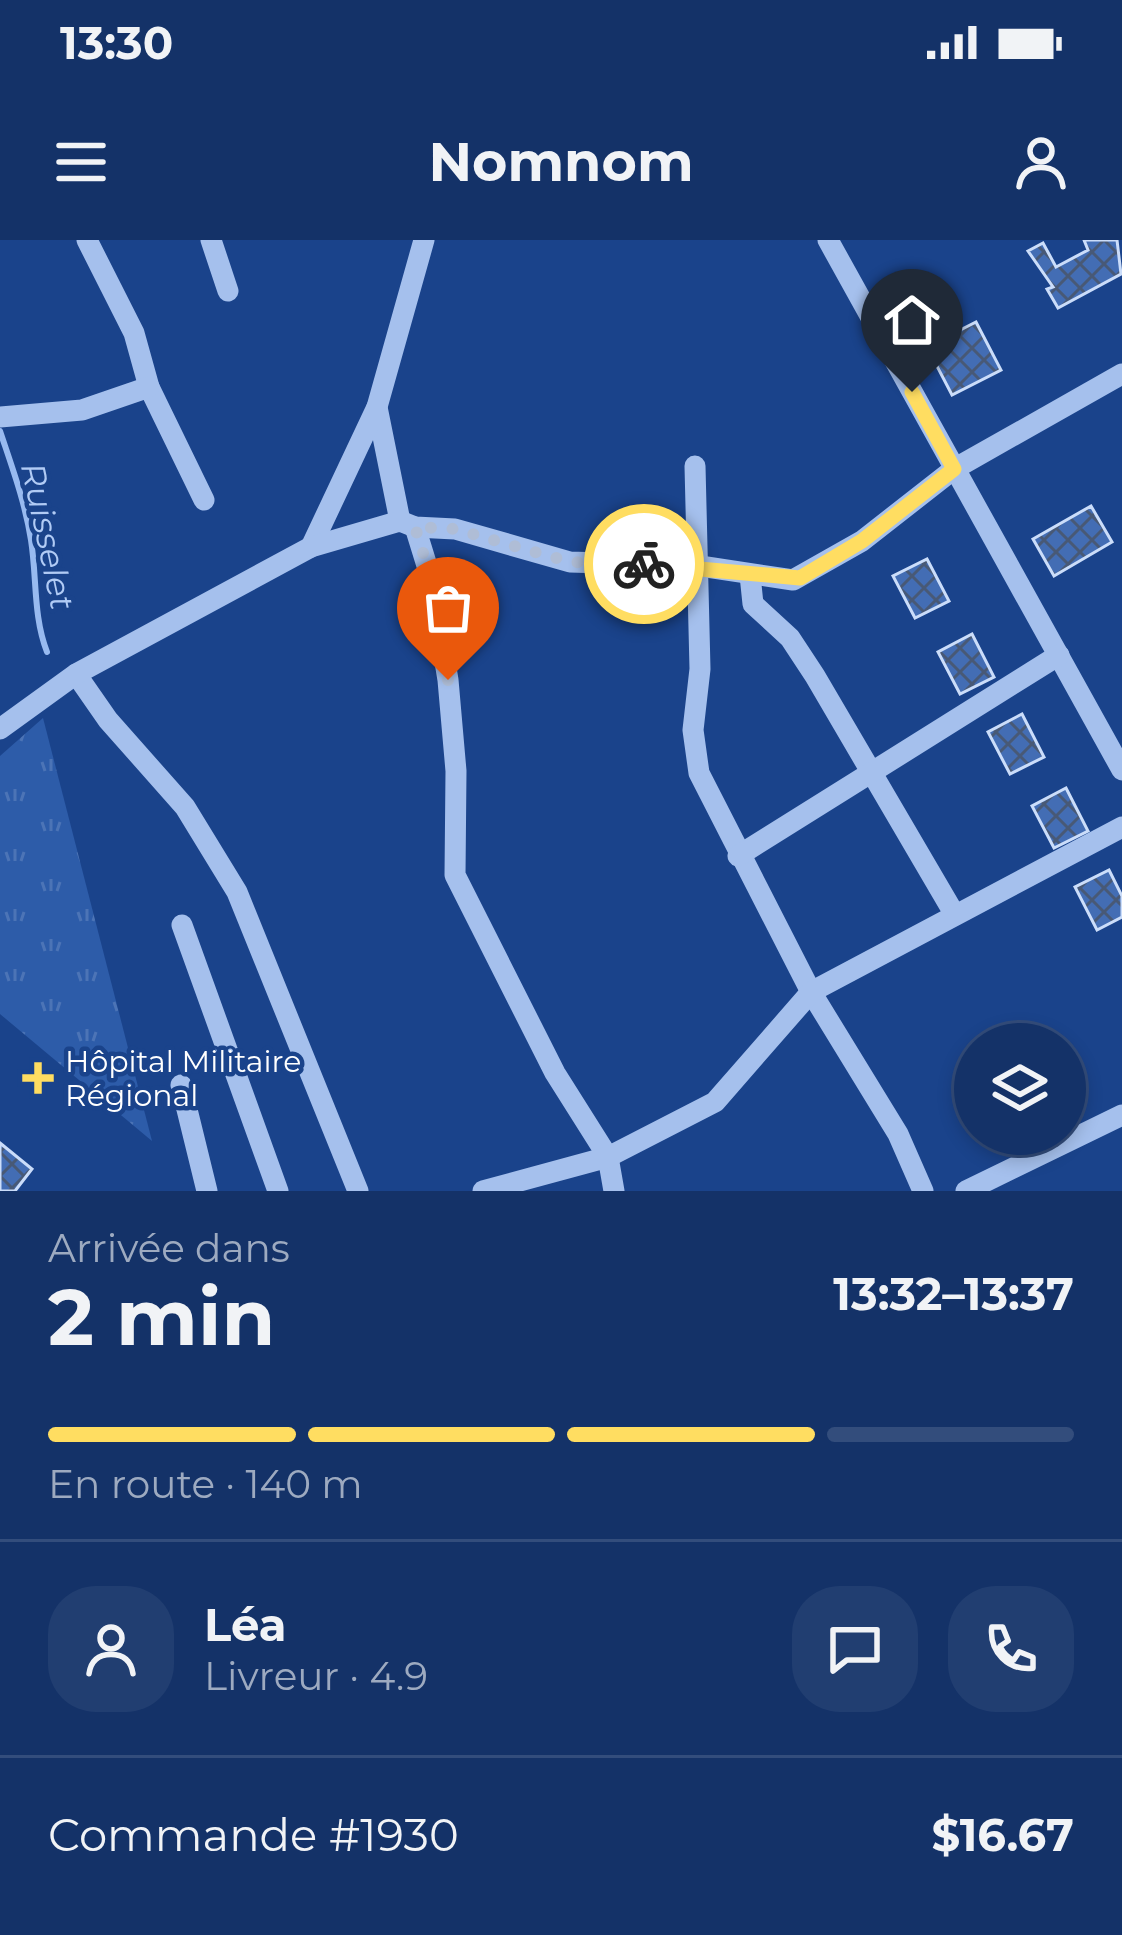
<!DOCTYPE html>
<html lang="fr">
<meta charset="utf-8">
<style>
:root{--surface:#143268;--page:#213e71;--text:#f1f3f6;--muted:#9daac0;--line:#334d7c;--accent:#ffdd61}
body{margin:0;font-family:Montserrat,sans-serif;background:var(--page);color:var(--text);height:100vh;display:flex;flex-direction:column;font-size:45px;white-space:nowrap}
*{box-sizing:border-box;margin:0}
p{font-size:39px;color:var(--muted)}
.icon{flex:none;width:66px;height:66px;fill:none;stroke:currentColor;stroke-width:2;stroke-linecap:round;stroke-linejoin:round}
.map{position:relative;height:951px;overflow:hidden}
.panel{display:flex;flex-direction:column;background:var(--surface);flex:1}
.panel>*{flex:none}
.controls{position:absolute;left:954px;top:783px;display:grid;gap:24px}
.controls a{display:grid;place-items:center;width:132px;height:132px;border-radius:50%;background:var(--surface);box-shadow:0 6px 18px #0003,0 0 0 3px var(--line);font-size:60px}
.pin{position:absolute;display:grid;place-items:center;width:102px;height:102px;color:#fff;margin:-123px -51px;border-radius:50% 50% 50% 0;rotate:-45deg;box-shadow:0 0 12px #0007}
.pin .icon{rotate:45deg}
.courier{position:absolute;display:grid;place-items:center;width:120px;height:120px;margin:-60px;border:9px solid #ffdd61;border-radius:50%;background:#fff;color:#222;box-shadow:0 3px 15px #0007}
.head em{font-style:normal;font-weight:700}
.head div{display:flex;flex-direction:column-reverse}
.head{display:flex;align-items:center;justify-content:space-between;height:204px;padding:0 48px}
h1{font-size:78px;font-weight:700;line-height:90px}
.bar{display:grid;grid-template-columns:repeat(4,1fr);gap:18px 12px;align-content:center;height:144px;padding:0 48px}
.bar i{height:15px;border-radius:9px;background:var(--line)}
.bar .on{background:var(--accent)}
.bar p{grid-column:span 4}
.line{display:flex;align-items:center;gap:30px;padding:0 48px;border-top:3px solid var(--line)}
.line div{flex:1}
.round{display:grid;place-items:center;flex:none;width:126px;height:126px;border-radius:48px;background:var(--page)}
.status{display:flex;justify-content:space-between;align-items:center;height:84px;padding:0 60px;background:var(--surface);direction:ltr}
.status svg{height:33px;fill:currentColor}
header{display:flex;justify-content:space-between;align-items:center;height:156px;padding:0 48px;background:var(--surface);font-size:54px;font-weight:700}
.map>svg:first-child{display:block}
</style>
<div class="status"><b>13:30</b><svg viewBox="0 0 49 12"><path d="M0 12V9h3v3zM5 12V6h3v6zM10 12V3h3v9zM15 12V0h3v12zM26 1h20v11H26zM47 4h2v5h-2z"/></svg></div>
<header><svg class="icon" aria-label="menu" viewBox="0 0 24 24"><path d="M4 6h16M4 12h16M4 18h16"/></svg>Nomnom<svg class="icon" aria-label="person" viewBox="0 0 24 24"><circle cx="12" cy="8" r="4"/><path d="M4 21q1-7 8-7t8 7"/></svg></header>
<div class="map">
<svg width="1122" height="951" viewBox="0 0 1122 951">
<defs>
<pattern id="grass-tufts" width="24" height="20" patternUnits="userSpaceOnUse" patternTransform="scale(3)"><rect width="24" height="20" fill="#2d5ca9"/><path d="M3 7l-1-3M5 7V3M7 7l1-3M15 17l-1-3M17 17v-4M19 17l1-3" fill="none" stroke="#4c74b6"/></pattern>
<pattern id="building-cross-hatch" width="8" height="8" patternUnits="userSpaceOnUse" patternTransform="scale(3)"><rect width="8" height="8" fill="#436db4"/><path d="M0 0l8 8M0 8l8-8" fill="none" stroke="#485976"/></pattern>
</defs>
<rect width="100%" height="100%" fill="#1a438b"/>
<!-- grass -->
<path fill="url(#grass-tufts)" d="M 43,478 L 152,901 L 0,774 L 0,516 Z"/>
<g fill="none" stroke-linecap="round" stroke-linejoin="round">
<!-- stream -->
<path stroke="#98baf0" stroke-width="6" d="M 0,191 C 12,227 25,262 31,300 C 37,338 33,376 47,412"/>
</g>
<!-- building -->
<g fill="url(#building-cross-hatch)" stroke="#cbddfa" stroke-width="3">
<path d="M 1117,0 L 1121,34 L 1058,68 L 1047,49 L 1053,47 L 1028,11 L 1043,3 L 1056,27 L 1088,10 L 1084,0 Z"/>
<path d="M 976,82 L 1001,130 L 952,155 L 927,107 Z"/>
<path d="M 1091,266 L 1112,302 L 1054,336 L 1033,299 Z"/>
<path d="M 927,319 L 949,361 L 915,378 L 893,336 Z"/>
<path d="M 972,394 L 994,437 L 960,454 L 938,412 Z"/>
<path d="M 1022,474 L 1044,517 L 1010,534 L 988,492 Z"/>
<path d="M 1066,548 L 1088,591 L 1054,608 L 1032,566 Z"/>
<path d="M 1109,630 L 1122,656 L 1122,677 L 1097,690 L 1075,647 Z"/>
<path d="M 0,903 L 32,929 L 15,951 L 0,951 Z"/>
</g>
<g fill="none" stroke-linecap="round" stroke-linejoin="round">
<!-- minor -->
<g stroke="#a5c0ed" stroke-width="21">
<path d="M 87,0 L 134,93 L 149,147 L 204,260"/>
<path d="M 211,0 L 228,51"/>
<path d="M 828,0 L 1122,530"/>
<path d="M 377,167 L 400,281"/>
<path d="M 0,177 L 82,170 L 149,147"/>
<path d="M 695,226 L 700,429 L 693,490 L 699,533 L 811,752 L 898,894 L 923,951"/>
<path d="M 415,287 L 432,342 L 448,440 L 456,531 L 455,635 L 555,833 L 608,917 L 614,951"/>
<path d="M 311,307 L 377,167 L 424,0"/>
<path d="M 750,335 L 753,364 L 790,398 L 815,436 L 955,675"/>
<path d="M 76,434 L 108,480 L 185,567 L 237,652 L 358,951"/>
<path d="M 0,489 L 76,434 L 311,307 L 400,281 L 415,287 L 455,289 L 570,322 L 700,326 L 793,340 L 862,301 L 954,229 L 1122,134"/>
<path d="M 738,616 L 1059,415"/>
<path d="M 182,685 L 278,951"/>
<path d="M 181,845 L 207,951"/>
<path d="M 483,951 L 608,917 L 715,862 L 811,752 L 1122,587"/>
<path d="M 966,951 L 1122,875"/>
</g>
</g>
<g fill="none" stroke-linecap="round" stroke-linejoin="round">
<!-- done -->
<path stroke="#afbdd6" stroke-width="12" stroke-dasharray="0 21.6" d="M 448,440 L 432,342 L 415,287 L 455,289 L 570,322 L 644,324"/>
<!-- route -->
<path stroke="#ffdd61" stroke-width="15" d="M 644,324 L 800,338 L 862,301 L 954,229 L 912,152"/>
</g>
<!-- markers -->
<path fill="#ffdd61" stroke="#1a438b" stroke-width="4.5" d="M32 820h12v12h12v12h-12v12h-12v-12h-12v-12h12z"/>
<g text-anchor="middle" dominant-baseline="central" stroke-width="9" stroke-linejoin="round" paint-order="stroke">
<!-- poi labels -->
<g font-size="30" fill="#fff" stroke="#1a438b" text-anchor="start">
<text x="65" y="821">Hôpital Militaire<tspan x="65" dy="34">Régional</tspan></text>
</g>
<!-- water labels -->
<g font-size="33" font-style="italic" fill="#b1cbf5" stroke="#1a438b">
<text transform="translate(48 296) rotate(78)">Ruisselet</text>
</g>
</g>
</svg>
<div class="controls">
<a><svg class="icon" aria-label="layers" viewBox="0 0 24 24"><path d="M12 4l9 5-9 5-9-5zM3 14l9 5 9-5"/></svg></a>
</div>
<div class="pin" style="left:448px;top:440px;background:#ea580c"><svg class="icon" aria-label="bag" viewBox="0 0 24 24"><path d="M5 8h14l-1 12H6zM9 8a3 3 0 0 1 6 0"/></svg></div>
<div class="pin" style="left:912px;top:152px;background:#1f2937"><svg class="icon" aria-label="home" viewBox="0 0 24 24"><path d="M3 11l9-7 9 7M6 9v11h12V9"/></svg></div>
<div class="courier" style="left:644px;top:324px"><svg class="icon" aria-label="bike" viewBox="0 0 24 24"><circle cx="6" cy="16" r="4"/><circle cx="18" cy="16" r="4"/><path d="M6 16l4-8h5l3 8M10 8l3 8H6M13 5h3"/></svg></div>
</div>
<section class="panel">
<div class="head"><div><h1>2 min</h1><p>Arrivée dans</p></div><em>13:32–13:37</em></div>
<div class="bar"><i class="on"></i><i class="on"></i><i class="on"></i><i></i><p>En route · 140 m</p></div>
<div class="line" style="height:216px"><a class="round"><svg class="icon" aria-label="person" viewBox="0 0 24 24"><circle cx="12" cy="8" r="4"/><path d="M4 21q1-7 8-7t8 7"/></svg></a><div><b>Léa</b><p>Livreur · 4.9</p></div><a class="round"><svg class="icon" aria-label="chat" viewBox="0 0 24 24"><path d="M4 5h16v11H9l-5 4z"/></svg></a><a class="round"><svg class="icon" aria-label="phone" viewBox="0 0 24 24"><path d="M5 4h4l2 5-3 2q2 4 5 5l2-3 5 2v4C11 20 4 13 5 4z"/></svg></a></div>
<div class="line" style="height:156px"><div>Commande #1930</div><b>$16.67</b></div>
</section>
